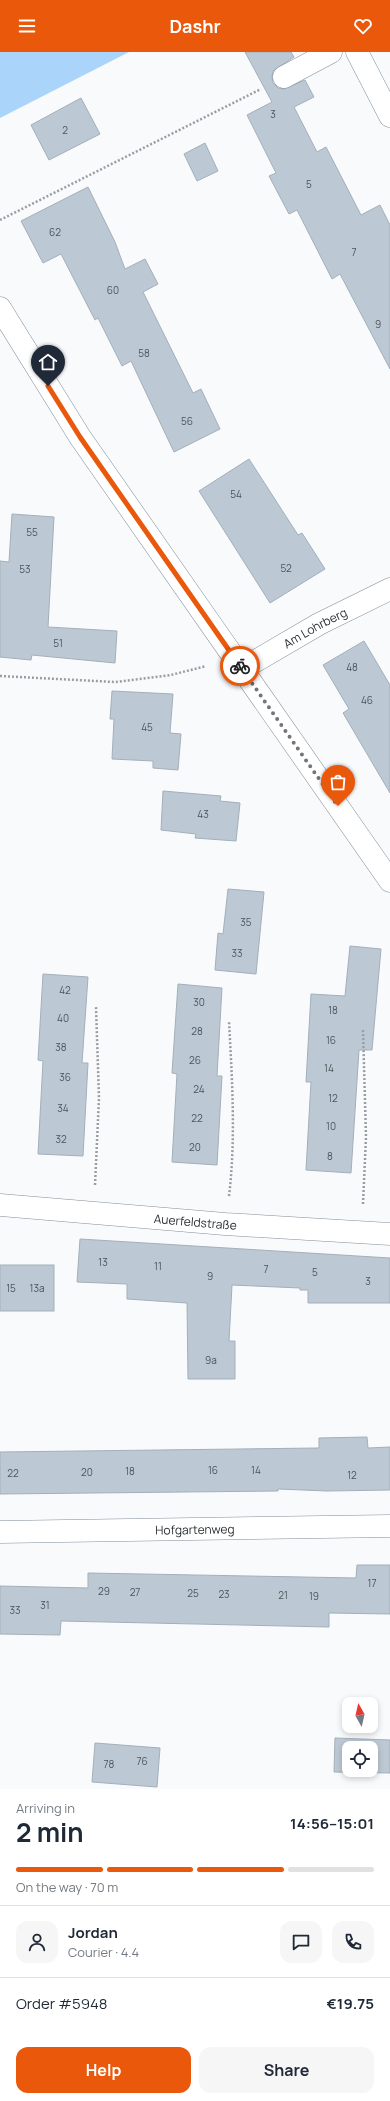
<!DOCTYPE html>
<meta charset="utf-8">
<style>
:root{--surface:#fff;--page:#f6f6f7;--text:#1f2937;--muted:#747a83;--line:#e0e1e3;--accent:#ea580c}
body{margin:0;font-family:Manrope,sans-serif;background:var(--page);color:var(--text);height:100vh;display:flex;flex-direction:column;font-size:15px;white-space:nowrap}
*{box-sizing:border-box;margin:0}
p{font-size:13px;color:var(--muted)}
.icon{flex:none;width:22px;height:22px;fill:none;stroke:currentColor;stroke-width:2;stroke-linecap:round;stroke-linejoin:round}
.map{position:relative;height:1737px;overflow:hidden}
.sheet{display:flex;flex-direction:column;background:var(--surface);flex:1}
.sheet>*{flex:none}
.needle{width:26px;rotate:352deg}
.controls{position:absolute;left:342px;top:1645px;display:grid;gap:8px}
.controls a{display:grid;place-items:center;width:36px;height:36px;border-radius:8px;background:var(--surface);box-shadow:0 2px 6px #0003;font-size:20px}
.pin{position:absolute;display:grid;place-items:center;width:34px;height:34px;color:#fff;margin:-41px -17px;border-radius:50% 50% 50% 0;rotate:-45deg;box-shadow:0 0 4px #0007}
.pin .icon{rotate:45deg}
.courier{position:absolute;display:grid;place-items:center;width:40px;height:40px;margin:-20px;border:3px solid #ea580c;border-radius:50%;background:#fff;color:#222;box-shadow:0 1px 5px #0007}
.summary em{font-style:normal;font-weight:700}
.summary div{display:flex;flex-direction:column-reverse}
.summary{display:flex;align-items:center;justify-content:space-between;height:68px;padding:0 16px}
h1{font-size:26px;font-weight:700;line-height:30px}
.bar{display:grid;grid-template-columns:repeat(4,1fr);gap:6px 4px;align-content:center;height:48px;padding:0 16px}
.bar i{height:5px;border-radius:3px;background:var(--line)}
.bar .active{background:var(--accent)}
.bar p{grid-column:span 4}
.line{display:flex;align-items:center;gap:10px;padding:0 16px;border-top:1px solid var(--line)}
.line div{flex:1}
.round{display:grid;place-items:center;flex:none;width:42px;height:42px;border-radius:12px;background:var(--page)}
.cta{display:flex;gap:8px;margin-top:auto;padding:8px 16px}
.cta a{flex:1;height:46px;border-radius:12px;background:var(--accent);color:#fff;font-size:16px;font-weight:700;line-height:46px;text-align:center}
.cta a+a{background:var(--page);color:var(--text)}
header{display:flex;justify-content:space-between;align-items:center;height:52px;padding:0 16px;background:var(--accent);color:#fff;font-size:18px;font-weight:700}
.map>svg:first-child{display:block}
</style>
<header><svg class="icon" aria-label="menu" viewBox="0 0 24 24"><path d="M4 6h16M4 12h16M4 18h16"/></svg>Dashr<svg class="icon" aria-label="heart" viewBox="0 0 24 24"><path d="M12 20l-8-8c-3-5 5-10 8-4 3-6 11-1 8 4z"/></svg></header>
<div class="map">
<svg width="390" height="1737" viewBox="0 0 390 1737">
<rect width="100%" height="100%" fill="#f8fafc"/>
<!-- green -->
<path fill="#aad4f9" d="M 0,0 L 129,0 L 0,66 Z"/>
<!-- building -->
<g fill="#bcc8d3" stroke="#a3afba" fill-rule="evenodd">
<path d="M 245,0 L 291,0 L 294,5 L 273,19 L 272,25 L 273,31 L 278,36 L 284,37 L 305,28 L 314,45 L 294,55 L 317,100 L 326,95 L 361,163 L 380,153 L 390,173 L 390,317 L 340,222 L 332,227 L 297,158 L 289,162 L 269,124 L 276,121 L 247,63 L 272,50 Z"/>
<path d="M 81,46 L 100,82 L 49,108 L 31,73 Z"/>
<path d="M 205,91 L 218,119 L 197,129 L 184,102 Z"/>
<path d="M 88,135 L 115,190 L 125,217 L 145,207 L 158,232 L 143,240 L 193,341 L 201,337 L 220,377 L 174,400 L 131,309 L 122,314 L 98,266 L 95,268 L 61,202 L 43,211 L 21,169 Z"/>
<path d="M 249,407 L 298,483 L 302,481 L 325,517 L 270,551 L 199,439 Z"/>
<path d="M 12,462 L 54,465 L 48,575 L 117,579 L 115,611 L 32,603 L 31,608 L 0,605 L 0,509 L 9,510 Z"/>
<path d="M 364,589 L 390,633 L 390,741 L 343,661 L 349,657 L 323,613 Z"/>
<path d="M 112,639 L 173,642 L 170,681 L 181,682 L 178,718 L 153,716 L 153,709 L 112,707 L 114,667 L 110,667 Z"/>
<path d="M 163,739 L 221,744 L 220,749 L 240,751 L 236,789 L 195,786 L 196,782 L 161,778 Z"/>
<path d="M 228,837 L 264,840 L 256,922 L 215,918 L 218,881 L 223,882 Z"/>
<path d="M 350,894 L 381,897 L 372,998 L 359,998 L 351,1121 L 306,1118 L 311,1030 L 306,1030 L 311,942 L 345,944 Z"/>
<path d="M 43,922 L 88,925 L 82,1011 L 88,1011 L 83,1104 L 38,1102 L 43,1009 L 38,1008 Z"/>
<path d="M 178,932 L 222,936 L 217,1024 L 222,1024 L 217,1113 L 172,1110 L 177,1022 L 172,1021 Z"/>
<path d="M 80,1187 L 390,1206 L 390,1251 L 308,1251 L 308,1238 L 300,1238 L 300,1236 L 232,1233 L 229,1289 L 235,1289 L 235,1327 L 188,1327 L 187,1251 L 127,1247 L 127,1232 L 77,1230 Z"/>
<rect x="0" y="1213" width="54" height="46"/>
<path d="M 367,1385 L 368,1396 L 390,1395 L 390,1438 L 327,1439 L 278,1437 L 278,1439 L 0,1442 L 0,1400 L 319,1396 L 319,1386 Z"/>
<path d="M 357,1513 L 390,1513 L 390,1562 L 329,1561 L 329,1575 L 61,1569 L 60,1583 L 0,1582 L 0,1534 L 88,1536 L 88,1521 L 356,1526 Z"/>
<path d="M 335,1686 L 390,1688 L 390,1721 L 334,1720 ZM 349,1696 L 371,1696 L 371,1718 L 349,1718 Z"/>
<path d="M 95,1691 L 160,1696 L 157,1735 L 92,1730 Z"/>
</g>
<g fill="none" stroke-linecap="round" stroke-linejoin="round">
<defs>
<g id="minor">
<path d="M 357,0 L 390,64"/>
<path d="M 284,25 L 331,0"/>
<path d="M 0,256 L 80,385 L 390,829"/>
<path id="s1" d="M 242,617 L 319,572 L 390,537"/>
<path id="s2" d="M 0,1153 L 225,1172 L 390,1182"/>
<path id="s3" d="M 0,1480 L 390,1474"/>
</g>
</defs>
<!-- minor casing -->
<use href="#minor" stroke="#848f9a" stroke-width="23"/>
<!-- path -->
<g stroke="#9a9ea1" stroke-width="2.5" stroke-dasharray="2 2" stroke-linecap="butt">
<path d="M 0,168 L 261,37"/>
<path d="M 0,624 L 115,630 L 171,623 L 206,614"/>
<path d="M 95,1133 L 99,1046 L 96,955"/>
<path d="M 229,1144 C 236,1086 232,1027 229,969"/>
<path d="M 363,1152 L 366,1085 L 363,978"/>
</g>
<!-- minor -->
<use href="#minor" stroke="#fff" stroke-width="22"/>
</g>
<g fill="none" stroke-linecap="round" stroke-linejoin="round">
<!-- done -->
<path stroke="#727679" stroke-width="4" stroke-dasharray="0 7.2" d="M 240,614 L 338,754"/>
<!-- route -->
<path stroke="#ea580c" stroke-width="5" d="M 48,334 L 80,385 L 240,614"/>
</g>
<g text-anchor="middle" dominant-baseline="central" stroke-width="3" stroke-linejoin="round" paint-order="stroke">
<!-- number labels -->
<g font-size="10" fill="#4e555b">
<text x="273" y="62">3</text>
<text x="65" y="78">2</text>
<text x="309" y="132">5</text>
<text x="55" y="180">62</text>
<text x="354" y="200">7</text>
<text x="113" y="238">60</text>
<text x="378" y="272">9</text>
<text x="144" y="301">58</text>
<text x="187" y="369">56</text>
<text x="236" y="442">54</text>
<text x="32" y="480">55</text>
<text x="286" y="516">52</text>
<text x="25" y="517">53</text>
<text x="58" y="591">51</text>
<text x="352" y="615">48</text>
<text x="367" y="648">46</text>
<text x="147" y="675">45</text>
<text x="203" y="762">43</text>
<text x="246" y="870">35</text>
<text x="237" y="901">33</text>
<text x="65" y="938">42</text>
<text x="199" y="950">30</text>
<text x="333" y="958">18</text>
<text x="63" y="966">40</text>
<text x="197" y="979">28</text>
<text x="331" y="988">16</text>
<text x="61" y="995">38</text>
<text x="195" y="1008">26</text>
<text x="329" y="1016">14</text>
<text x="65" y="1025">36</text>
<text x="199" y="1037">24</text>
<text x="333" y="1046">12</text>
<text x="63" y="1056">34</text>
<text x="197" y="1066">22</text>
<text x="331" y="1074">10</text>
<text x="61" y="1087">32</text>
<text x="195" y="1095">20</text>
<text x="330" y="1104">8</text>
<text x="103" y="1210">13</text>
<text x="158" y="1214">11</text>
<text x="266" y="1217">7</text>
<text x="315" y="1220">5</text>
<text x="210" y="1224">9</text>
<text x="368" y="1229">3</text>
<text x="11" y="1236">15</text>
<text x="37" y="1236">13a</text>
<text x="211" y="1308">9a</text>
<text x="213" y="1418">16</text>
<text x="256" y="1418">14</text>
<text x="130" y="1419">18</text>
<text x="87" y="1420">20</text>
<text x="13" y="1421">22</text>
<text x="352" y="1423">12</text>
<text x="372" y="1531">17</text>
<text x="104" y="1539">29</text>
<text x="135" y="1540">27</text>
<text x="193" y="1541">25</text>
<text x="224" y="1542">23</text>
<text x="283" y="1543">21</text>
<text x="314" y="1544">19</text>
<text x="45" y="1553">31</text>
<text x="15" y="1558">33</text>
<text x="142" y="1709">76</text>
<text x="109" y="1712">78</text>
</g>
<!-- street labels -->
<g font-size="12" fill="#2a2f33" stroke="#fff">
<text stroke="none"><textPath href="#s1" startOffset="84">Am Lohrberg</textPath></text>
<text stroke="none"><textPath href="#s2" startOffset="196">Auerfeldstraße</textPath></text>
<text stroke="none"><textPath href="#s3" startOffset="195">Hofgartenweg</textPath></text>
</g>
</g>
</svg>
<div class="controls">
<a><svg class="needle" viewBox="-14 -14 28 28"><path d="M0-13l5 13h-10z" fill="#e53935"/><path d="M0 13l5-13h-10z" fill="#747a83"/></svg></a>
<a><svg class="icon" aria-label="locate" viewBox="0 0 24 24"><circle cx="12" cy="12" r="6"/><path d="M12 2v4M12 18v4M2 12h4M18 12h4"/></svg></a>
</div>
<div class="pin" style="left:338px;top:754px;background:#ea580c"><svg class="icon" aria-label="bag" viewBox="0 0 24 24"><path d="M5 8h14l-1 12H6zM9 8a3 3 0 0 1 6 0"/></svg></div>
<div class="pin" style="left:48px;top:334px;background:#1f2937"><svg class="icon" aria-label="home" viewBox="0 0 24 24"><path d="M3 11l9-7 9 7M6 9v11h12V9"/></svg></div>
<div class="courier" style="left:240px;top:614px"><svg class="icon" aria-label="bike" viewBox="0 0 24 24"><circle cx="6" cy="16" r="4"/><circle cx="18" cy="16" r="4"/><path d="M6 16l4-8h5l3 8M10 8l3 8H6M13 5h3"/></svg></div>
</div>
<section class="sheet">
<div class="summary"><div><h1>2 min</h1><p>Arriving in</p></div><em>14:56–15:01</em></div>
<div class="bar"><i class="active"></i><i class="active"></i><i class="active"></i><i></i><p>On the way · 70 m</p></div>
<div class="line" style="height:72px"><a class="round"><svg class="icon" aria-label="person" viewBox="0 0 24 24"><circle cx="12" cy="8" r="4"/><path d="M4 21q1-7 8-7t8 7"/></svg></a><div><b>Jordan</b><p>Courier · 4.4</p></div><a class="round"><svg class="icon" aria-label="chat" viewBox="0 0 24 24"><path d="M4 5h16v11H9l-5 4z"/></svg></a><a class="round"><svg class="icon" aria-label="phone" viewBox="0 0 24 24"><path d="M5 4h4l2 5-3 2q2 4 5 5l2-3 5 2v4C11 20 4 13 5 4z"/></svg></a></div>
<div class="line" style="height:52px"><div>Order #5948</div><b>€19.75</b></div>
<div class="cta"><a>Help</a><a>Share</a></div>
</section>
